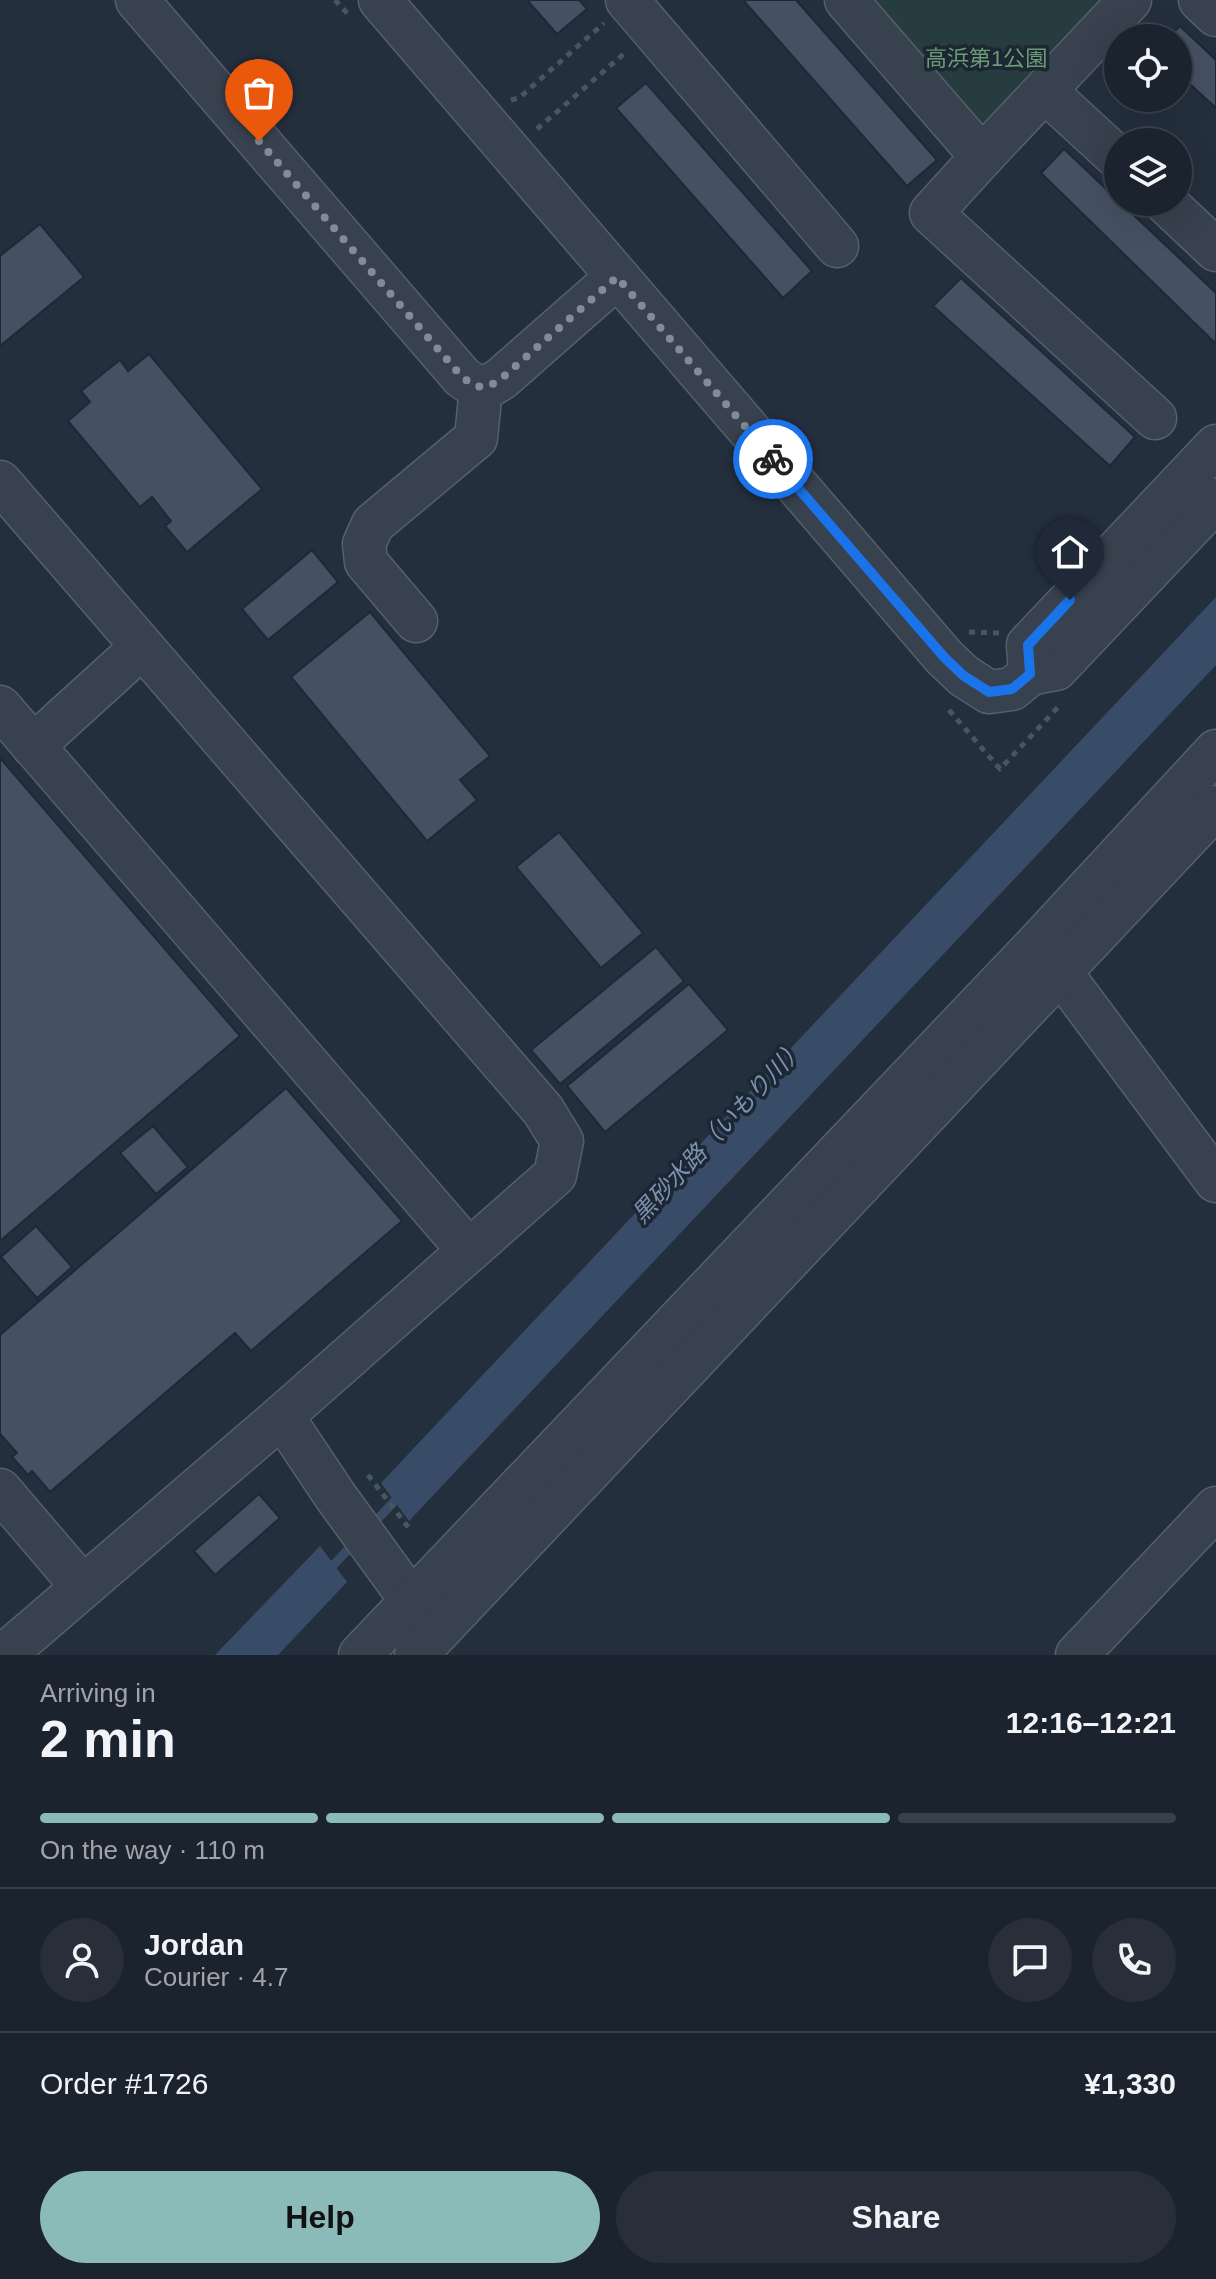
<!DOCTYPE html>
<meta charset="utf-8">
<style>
:root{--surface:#1b232e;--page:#282f3a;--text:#f1f3f6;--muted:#a0a4aa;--line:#39404a;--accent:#8bbbb9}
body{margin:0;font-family:Arial,"Noto Sans JP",sans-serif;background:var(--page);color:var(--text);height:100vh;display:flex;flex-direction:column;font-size:30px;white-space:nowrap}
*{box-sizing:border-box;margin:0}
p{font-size:26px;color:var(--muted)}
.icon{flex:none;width:44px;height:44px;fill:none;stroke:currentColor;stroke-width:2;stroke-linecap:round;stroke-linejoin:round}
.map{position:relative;height:1655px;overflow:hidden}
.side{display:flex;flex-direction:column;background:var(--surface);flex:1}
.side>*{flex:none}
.controls{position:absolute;left:1104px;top:24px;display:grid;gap:16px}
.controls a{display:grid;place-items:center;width:88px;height:88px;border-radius:50%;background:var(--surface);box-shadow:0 8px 32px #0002,0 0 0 2px var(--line);font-size:40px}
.pin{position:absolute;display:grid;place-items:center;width:68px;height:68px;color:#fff;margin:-82px -34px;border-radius:50% 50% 50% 0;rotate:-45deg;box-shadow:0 0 8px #0007}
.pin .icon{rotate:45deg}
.courier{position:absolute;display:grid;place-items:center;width:80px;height:80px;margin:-40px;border:6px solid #1a73e8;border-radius:50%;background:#fff;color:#222;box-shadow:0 2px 10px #0007}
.overview em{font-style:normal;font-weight:700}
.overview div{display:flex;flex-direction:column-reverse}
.overview{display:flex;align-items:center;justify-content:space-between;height:136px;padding:0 40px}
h1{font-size:52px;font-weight:700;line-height:60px}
.bar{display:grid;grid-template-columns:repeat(4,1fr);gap:12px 8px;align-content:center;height:96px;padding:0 40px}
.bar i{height:10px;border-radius:6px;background:var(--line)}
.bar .active{background:var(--accent)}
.bar p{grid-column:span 4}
.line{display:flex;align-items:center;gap:20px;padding:0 40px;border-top:2px solid var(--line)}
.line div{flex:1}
.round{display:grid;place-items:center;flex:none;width:84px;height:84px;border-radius:42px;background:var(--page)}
.button{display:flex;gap:16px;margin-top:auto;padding:16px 40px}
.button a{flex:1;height:92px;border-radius:48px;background:var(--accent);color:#111;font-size:32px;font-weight:700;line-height:92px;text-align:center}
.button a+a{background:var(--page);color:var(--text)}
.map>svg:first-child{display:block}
</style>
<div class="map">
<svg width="1216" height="1655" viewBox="0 0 1216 1655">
<rect width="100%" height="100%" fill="#242f3e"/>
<!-- green -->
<path fill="#263c3f" d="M 860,0 L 1118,0 L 984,142 Z"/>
<!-- water -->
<g fill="#394c67">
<path d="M 1216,597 L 1216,665 L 409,1521 L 381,1483 Z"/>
<path d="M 320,1546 L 347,1582 L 278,1655 L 215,1655 Z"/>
</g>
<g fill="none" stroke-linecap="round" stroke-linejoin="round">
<!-- stream -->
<g stroke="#394c67" stroke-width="9">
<path d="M 371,1526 L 402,1493"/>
<path d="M 327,1572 L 355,1542"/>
</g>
</g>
<!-- building -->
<g fill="#455162" stroke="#1f2835" stroke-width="2">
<path d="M 527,0 L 579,0 L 587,9 L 557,34 Z"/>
<path d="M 743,0 L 796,0 L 937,160 L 907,186 Z"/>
<path d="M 1180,26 L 1216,60 L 1216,108 L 1178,73 L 1178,38 L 1168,38 Z"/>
<path d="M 646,83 L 812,271 L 783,298 L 616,108 Z"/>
<path d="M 1064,149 L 1216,293 L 1216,344 L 1041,173 Z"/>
<path d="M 40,224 L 84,277 L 0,346 L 0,256 Z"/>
<path d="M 961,278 L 1135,437 L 1110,466 L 933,306 Z"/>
<path d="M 149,354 L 262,489 L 187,552 L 165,526 L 171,521 L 152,497 L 140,507 L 68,421 L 90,402 L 81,391 L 120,360 L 128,371 Z"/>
<path d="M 312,550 L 338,582 L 268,640 L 242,609 Z"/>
<path d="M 370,612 L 490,756 L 460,780 L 477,800 L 427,841 L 291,677 Z"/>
<path d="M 0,758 L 240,1036 L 0,1241 Z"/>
<path d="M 559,832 L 643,933 L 601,968 L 516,867 Z"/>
<path d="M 656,947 L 684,981 L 560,1084 L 531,1050 Z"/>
<path d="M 689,984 L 728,1030 L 605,1132 L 567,1086 Z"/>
<path d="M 286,1088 L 402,1221 L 251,1351 L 235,1333 L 50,1492 L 32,1471 L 28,1475 L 12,1457 L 17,1453 L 0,1434 L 0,1335 Z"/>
<path d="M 153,1126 L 188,1167 L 156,1194 L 120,1153 Z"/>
<path d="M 36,1226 L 72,1267 L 37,1298 L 1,1257 Z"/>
<path d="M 259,1494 L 280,1518 L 215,1575 L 194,1551 Z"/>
</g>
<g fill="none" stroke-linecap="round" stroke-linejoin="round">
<defs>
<g id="minor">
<path d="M 137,0 L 462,377 C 479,390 485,390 502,378 L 617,277"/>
<path d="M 380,0 L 944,657 L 964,676 L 989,692 L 1012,689 L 1030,674 L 1056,669 L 1216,500"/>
<path d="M 627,0 L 837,246"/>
<path d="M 846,0 L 982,157 L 931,213 L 1155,418"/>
<path d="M 1200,0 L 1216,15"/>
<path d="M 1045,91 L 1118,158"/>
<path d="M 982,157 L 1130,0"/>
<path d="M 1165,202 L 1216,250"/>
<path d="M 0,482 L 543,1110 L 562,1141 L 555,1175 L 282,1416 L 4,1655"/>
<path d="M 416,621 L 366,562 L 364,544 L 373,524 L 476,438 L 481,388"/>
<path d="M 1030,674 L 1028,645 L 1216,446"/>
<path d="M 0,707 L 469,1251"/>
<path d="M 33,746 L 142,647"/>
<path d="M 1044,950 L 1216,1181"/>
<path d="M 282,1416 L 336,1497 L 427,1622"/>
<path d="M 0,1490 L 83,1587"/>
<path d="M 360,1655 L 1038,943 L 1216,751"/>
<path d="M 416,1655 L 1216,807"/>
<path d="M 1077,1655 L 1216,1508"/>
</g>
</defs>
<!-- minor casing -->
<use href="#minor" stroke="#565f6c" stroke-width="45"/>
<!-- path -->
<g stroke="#44595c" stroke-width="5" stroke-dasharray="6 6" stroke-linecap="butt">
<path d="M 335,0 L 348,14"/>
<path d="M 511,100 L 519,98 L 604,23"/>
<path d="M 537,129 L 626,52"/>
<path d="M 969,632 L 999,633"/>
<path d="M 949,710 L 1000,769 L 1061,704"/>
<path d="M 368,1475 L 411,1531"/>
</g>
<!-- minor -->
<use href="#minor" stroke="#38414e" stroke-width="42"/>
</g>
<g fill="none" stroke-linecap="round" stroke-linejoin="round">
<!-- done -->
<path stroke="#828b98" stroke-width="8" stroke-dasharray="0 14.4" d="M 259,141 L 462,377 C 479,390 485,390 502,378 L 617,277 L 773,459"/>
<!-- route -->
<path stroke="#1a73e8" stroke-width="10" d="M 773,459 L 944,657 L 964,676 L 989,692 L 1012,689 L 1030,674 L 1028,645 L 1070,600"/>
</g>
<g text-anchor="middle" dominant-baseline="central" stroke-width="7" stroke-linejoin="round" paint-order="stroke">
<!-- park labels -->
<g font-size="22" fill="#6b9a76" stroke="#1d2633">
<text x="986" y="58">高浜第1公園</text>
</g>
<!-- water labels -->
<g font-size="24" font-style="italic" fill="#7c92b1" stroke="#1d2633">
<text transform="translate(718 1131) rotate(-47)">黒砂水路（いもり川）</text>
</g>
</g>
</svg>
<div class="controls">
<a><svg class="icon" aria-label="locate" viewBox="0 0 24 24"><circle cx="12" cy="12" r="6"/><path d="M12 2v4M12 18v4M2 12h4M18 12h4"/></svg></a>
<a><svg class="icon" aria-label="layers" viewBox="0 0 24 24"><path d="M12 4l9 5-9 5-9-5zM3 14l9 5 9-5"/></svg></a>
</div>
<div class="pin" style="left:259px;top:141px;background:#ea580c"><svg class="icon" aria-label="bag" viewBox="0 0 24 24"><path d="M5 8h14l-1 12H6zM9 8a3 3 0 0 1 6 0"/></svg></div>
<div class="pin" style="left:1070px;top:600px;background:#1f2937"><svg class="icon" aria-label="home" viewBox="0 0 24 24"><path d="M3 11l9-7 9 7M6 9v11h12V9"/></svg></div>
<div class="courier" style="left:773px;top:459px"><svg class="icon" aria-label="bike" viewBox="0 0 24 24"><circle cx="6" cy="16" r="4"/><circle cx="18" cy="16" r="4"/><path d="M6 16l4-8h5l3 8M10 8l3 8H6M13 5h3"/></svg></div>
</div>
<section class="side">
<div class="overview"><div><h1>2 min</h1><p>Arriving in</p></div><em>12:16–12:21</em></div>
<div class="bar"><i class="active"></i><i class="active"></i><i class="active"></i><i></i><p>On the way · 110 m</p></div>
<div class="line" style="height:144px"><a class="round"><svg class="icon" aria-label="person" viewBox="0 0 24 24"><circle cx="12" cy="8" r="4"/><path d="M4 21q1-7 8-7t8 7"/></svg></a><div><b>Jordan</b><p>Courier · 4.7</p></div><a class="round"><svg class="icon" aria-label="chat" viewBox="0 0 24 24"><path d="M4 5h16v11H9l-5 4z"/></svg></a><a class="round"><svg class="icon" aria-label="phone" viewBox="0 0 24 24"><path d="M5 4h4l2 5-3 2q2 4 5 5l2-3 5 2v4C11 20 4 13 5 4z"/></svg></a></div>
<div class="line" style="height:104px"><div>Order #1726</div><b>¥1,330</b></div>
<div class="button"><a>Help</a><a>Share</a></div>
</section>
